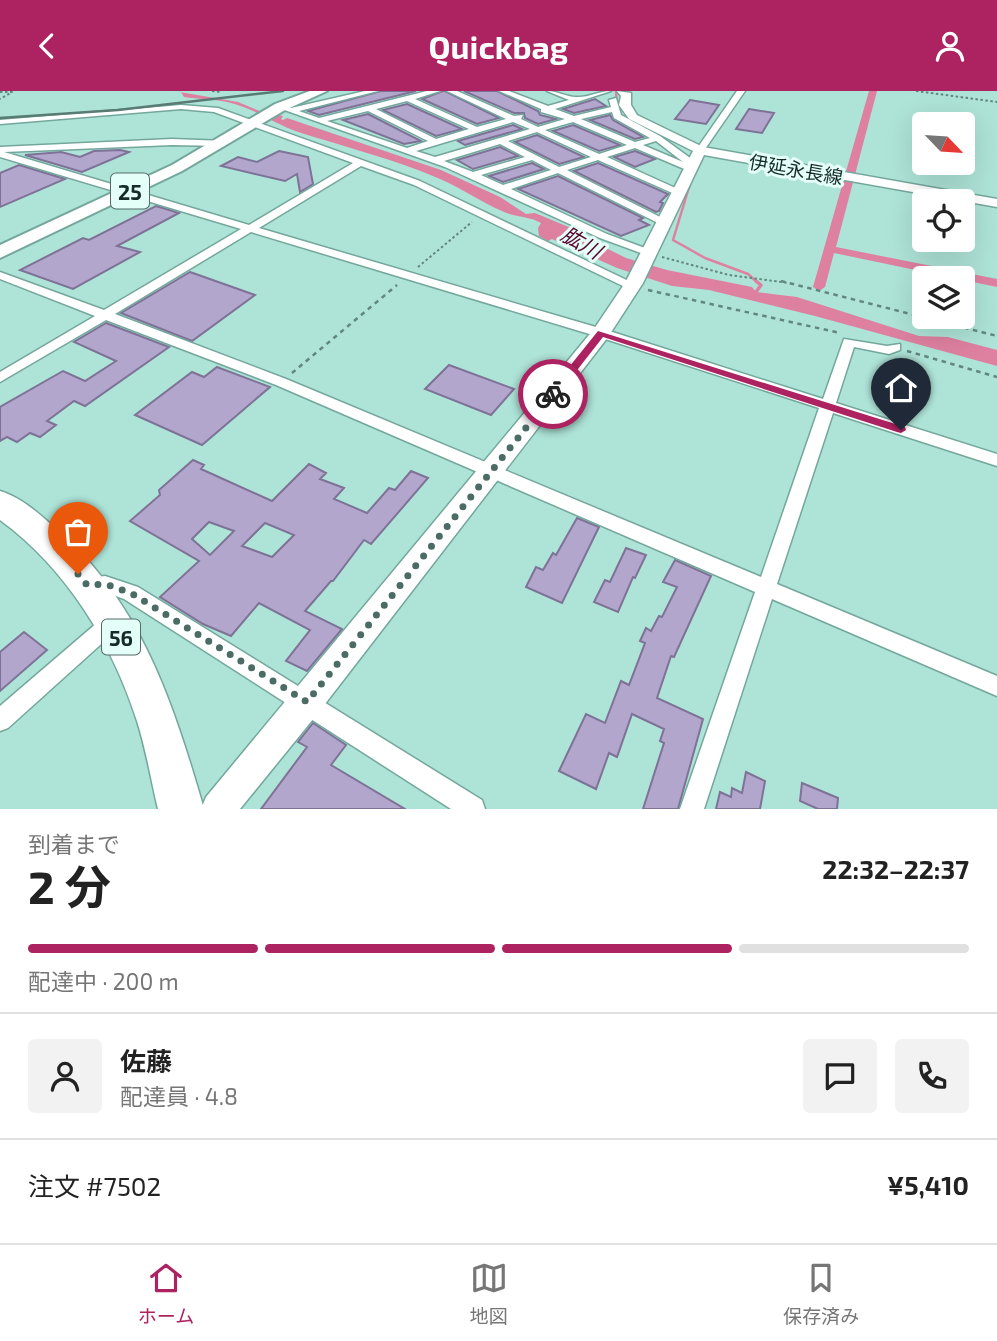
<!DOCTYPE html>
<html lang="ja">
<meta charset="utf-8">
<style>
:root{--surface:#fff;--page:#f2f2f2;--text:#222;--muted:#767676;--line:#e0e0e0;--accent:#ad2261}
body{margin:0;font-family:"Exo 2","Noto Sans JP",sans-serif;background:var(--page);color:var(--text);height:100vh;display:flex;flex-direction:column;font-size:26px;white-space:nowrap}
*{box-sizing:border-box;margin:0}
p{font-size:23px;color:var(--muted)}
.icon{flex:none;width:38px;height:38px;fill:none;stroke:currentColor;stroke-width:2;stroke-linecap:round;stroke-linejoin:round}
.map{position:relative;height:718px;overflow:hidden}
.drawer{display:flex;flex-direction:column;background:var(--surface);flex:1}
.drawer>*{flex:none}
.needle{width:46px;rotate:115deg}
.controls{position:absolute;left:912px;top:21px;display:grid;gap:14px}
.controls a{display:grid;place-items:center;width:63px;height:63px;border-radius:7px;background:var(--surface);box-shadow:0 7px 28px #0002;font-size:35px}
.pin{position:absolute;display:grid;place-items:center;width:60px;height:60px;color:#fff;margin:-72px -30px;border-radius:50% 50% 50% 0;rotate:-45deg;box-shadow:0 0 7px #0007}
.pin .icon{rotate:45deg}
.courier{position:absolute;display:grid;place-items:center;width:70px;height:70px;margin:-35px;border:5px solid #ad2261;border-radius:50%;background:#fff;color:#222;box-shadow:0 2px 9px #0007}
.headline em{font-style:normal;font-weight:700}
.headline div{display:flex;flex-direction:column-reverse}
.headline{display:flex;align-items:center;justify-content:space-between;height:119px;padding:0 28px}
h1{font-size:46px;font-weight:700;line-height:52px}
.bar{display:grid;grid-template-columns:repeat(4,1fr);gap:10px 7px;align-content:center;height:84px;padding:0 28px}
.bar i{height:9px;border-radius:5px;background:var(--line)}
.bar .active{background:var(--accent)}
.bar p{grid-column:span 4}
.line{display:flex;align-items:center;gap:18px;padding:0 28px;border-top:2px solid var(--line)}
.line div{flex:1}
.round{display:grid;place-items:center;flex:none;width:74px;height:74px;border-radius:7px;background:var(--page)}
header{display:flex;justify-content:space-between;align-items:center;height:91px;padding:0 28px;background:var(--accent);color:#fff;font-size:32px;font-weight:700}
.tabs{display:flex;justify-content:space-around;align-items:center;height:98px;border-top:2px solid var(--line);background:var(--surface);font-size:19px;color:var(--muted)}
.tabs a{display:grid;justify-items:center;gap:4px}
.tabs .active{color:var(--accent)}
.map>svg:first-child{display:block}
</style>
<header><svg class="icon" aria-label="back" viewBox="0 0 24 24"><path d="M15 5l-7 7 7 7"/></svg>Quickbag<svg class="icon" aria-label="person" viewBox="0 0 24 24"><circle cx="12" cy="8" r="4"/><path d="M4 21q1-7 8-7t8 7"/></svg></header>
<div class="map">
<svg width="997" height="718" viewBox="0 0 997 718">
<rect width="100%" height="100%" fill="#aee3d7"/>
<!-- water -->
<path fill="#de81a0" d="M 174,0 L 238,11 L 262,21 L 283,25 L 281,28 L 283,29 L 287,27 L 441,79 L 500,106 L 526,123 L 535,122 L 571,137 L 574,141 L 626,167 L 667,179 L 752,196 L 756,201 L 797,206 L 919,245 L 948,246 L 997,259 L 997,275 L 815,225 L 709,199 L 672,195 L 617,177 L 552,148 L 548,150 L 539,145 L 538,137 L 541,132 C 530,125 514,126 502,120 C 481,111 461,97 440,88 C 394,68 345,56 298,41 C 273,32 254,17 227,11 C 213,8 198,8 184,6 L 181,1 Z"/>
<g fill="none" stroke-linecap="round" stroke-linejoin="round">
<!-- stream-far1 -->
<g stroke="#de81a0" stroke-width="2.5">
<path d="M 616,0 L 617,14"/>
<path d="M 690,93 L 673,149 L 705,167 L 748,183 L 758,192"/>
</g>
<!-- stream -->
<path stroke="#de81a0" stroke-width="3.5" d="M 756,201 L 761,194 L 756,190"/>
<!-- canal -->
<path fill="#de81a0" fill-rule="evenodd" d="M 869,0 L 877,0 L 836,156 L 997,188 L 997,196 L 834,162 L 825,196 L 819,200 L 813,196 Z"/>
</g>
<!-- building -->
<g fill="#b2a6cd" stroke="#7e7297" stroke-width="2" fill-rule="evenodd">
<path d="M 381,0 L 416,0 L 319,24 L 308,20 Z"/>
<path d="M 443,0 L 445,0 L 499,27 L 477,33 L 422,8 Z"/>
<path d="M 464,0 L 497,0 L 538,20 L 540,24 L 556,28 L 538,33 L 525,27 L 524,22 L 514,22 Z"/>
<path d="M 595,8 L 606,15 L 574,22 L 563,18 Z"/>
<path d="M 690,9 L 719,14 L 706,33 L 675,28 Z"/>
<path d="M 407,13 L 462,38 L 436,45 L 383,19 Z"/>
<path d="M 749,18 L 774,22 L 762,42 L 736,38 Z"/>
<path d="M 368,23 L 421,50 L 404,53 L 343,29 Z"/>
<path d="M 610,24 L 613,29 L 643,46 L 635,48 L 590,29 Z"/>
<path d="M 513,34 L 522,38 L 465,54 L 458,50 Z"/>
<path d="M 573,34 L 620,54 L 599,60 L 553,40 Z"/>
<path d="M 537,44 L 584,66 L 559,73 L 515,51 Z"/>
<path d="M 500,56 L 518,65 L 473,78 L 457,69 Z"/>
<path d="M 120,59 L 129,61 L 82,81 L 25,64 L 61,61 L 80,66 L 94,60 Z"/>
<path d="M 279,60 L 308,66 L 313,93 L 300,101 L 297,83 L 285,90 L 221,75 L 238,66 L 257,71 Z"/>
<path d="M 635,60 L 655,68 L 635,76 L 614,66 Z"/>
<path d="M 532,72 L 544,78 L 503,91 L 489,85 Z"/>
<path d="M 598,72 L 668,103 L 660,111 L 663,112 L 659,120 L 656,121 L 574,80 Z"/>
<path d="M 19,74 L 65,88 L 0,116 L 0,82 Z"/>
<path d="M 558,85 L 643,127 L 639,129 L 649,134 L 621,145 L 518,98 Z"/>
<path d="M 156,115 L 179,122 L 117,155 L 140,161 L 73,198 L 20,179 L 83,147 L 89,149 Z"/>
<path d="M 190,181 L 255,204 L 192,250 L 121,222 Z"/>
<path d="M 106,232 L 169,256 L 85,315 L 74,310 L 47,330 L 56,334 L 40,346 L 30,342 L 17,351 L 7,346 L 0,350 L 0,316 L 63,280 L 85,290 L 116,270 L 74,251 Z"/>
<path d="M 449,274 L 514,298 L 491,324 L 425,298 Z"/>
<path d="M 217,276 L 270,296 L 202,354 L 135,324 L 192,281 L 204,286 Z"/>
<path d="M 193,369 L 204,374 L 201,378 L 272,410 L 309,373 L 326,382 L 320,388 L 344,397 L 334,408 L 367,422 L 389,397 L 395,399 L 411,380 L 428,387 L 371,453 L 364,449 L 333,490 L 331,490 L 305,520 L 342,538 L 307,580 L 286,570 L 310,539 L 259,512 L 231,545 L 203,533 L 160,506 L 199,470 L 130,430 L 160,404 L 159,399 ZM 209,431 L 234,440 L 210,464 L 192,448 ZM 265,432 L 294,444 L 272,466 L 242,455 Z"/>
<path d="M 577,427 L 599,436 L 562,512 L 526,496 L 536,476 L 543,479 L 553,462 L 556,464 Z"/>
<path d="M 626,457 L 646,464 L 635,487 L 633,486 L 618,521 L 594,511 L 605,489 L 610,491 Z"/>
<path d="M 675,469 L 711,485 L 674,566 L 671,565 L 657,607 L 703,628 L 678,718 L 643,718 L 664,652 L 660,650 L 664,638 L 632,623 L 617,666 L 609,662 L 596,698 L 559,680 L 586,623 L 605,632 L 621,590 L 629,594 L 645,552 L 640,550 L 646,537 L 651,540 L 659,525 L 662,526 L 677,496 L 663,491 Z"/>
<path d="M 24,541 L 47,559 L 0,600 L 0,561 Z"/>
<path d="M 313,632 L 346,654 L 331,674 L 405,718 L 261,718 L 307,656 L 298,651 Z"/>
<path d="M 746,681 L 765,690 L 760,718 L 716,718 L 720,701 L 731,706 L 732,697 L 742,702 Z"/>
<path d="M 802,692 L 838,707 L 837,718 L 818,718 L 800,710 Z"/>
</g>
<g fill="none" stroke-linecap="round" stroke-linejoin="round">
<defs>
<g id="street">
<path d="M 365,0 L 378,0 L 299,20 L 319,27 L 427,0 L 440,0 L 415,8 L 477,36 L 506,28 L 447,0 L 457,0 L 514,25 L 523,24 L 521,28 L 538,36 L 565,28 L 541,21 L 541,18 L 499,0 L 509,0 L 548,15 L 569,9 L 547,0 C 558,0 566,6 576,6 C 587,7 599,0 611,0 L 555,18 L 574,25 L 611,16 L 609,9 L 616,7 L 621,24 L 660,45 L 697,72 L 693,75 L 688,73 L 694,77 L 689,80 L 635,57 L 607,66 L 682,100 L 682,104 L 679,105 L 598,69 L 567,79 L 668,130 L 669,132 L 664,135 L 558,82 L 511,98 L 607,143 L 653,160 L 653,164 L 649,165 L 600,147 L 445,76 L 276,16 L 280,14 L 291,17 ZM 407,10 L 469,38 L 436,48 L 376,18 ZM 368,20 L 428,50 L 407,57 L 327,30 ZM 612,21 L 614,27 L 650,47 L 635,51 L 581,28 ZM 513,31 L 530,38 L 435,66 L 416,60 ZM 573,31 L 627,54 L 599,63 L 545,39 ZM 537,41 L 591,66 L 559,76 L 508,50 ZM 656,50 L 683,71 L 643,54 ZM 500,53 L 525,66 L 473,81 L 444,70 ZM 532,69 L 551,79 L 503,94 L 481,84 Z"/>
<path d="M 737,0 L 745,0 L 703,61 L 697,61 L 696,59 Z"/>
<path d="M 181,14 L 218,17 L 420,90 L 637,194 L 631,198 L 627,197 L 414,94 L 361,75 L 259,137 L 606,239 L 823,308 L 844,248 L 887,255 L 900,253 L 900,259 L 889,263 L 854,256 L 836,312 L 997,363 L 997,375 L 833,322 L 777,493 L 997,585 L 997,605 L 772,508 L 704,718 L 680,718 L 755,501 L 276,294 L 106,229 L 0,291 L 0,281 L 95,225 L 0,188 L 0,181 L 104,219 L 241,138 L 0,66 L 0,56 L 172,48 L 226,50 L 227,52 L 223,55 L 172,54 L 4,61 L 249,134 L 353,72 L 214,21 L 181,18 L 0,33 L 0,29 ZM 251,141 L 596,245 L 819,317 L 761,486 L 286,288 L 115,223 Z"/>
<path d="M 105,485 L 138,496 L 482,709 L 485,718 L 451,718 L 124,508 L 105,501 L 88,502 L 81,500 L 79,494 L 81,488 Z"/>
<path d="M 112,522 L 119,525 L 122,531 L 119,537 L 8,637 L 0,640 L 0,615 L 105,525 Z"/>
</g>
<path id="secondary" d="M 617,0 L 631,2 L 631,14 L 637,24 L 703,56 L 997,108 L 997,116 L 704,64 L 643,192 L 608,246 L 318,622 L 240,718 L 201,718 L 206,706 L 594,238 L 625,192 L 693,60 L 629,28 L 619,14 L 621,5 Z"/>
<path id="primary" d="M 310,0 L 327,0 L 285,19 L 182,80 L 0,167 L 0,154 L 172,74 L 275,13 Z"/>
<path id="highway" d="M 0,400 C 20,406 37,421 53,435 C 141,510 173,612 204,718 L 158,718 C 151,689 146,658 137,630 C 112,552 66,477 0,429 Z"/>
</defs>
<!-- street casing -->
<use href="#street" stroke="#74a79c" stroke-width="3"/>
<!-- secondary casing -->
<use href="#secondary" stroke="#74a79c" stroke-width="3"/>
<!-- primary casing -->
<use href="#primary" stroke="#74a79c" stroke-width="4"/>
<!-- highway casing -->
<use href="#highway" stroke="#74a79c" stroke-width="3"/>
<!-- path-far1 -->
<g stroke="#62877f" stroke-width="2" stroke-dasharray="2.5 2.5" stroke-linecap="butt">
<path d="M 212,0 L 220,1"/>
<path d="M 916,0 L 997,11"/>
<path d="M 0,1 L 12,1 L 0,8"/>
<path d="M 662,166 L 729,184 L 789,192"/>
<path d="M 418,176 L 472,131"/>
</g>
<!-- path -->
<g stroke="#62877f" stroke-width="2.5" stroke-dasharray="4.5 4.5" stroke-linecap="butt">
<path d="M 781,190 L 997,245"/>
<path d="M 648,199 L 840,242"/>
<path d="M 907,260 L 997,286"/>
<path d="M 292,282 L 397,194"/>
</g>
<!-- street -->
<use href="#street" fill="#fff" fill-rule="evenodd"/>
<!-- secondary -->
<use href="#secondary" fill="#fff" fill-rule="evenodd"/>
<!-- primary -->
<use href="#primary" fill="#fff" fill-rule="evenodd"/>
<!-- highway -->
<use href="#highway" fill="#fff" fill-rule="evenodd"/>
<!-- rail -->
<path stroke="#587b74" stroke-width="2.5" d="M 0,27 L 118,19 L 283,0"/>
</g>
<!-- route -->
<path fill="#ad2261" d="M 598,240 L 905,336 L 906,339 L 901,342 L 897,341 L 603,246 L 556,306 L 549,306 L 549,301 Z"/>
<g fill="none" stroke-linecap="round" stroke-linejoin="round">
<!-- done -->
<path stroke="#4b6b65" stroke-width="7" stroke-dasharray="0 12.6" d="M 78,483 L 87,494 L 105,493 L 131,502 L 307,611 L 553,303"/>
</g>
<g text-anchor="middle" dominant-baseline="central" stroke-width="6" stroke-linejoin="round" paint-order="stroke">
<!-- far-street labels -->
<g font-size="19" fill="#162b27" stroke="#e4fef8">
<text transform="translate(796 78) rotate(10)">伊延永長線</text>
</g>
<!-- shield labels -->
<g fill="#e4fef8" stroke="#546a66" stroke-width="2">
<rect x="111" y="82.5" width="38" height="35" rx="5"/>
<rect x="102" y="528.5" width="38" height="35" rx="5"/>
</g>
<g font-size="21" font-weight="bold" fill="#162b27">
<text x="130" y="100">25</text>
<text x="121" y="546">56</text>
</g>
<!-- far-water labels -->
<g font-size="21" font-style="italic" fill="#5b052e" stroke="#e4fef8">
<text transform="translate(582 151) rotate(30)">肱川</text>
</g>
</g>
</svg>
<div class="controls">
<a><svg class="needle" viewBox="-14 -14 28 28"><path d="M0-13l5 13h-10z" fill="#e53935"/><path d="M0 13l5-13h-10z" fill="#767676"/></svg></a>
<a><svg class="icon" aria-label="locate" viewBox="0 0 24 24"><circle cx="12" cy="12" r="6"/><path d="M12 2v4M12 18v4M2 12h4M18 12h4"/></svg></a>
<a><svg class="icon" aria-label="layers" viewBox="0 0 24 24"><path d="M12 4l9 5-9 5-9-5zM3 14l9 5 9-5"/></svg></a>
</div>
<div class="pin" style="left:78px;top:483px;background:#ea580c"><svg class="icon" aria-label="bag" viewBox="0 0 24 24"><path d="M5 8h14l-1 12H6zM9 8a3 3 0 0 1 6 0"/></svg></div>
<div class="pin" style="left:901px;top:339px;background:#1f2937"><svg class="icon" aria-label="home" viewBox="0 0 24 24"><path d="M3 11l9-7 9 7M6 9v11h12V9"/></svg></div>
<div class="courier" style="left:553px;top:303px"><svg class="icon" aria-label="bike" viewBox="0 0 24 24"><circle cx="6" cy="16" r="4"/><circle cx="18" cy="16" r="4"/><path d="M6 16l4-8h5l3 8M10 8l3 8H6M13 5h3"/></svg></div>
</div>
<section class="drawer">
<div class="headline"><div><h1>2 分</h1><p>到着まで</p></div><em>22:32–22:37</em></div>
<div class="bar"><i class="active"></i><i class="active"></i><i class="active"></i><i></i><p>配達中 · 200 m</p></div>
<div class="line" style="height:126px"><a class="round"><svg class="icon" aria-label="person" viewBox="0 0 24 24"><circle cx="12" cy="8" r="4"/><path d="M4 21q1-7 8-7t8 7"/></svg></a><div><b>佐藤</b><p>配達員 · 4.8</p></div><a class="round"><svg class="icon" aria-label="chat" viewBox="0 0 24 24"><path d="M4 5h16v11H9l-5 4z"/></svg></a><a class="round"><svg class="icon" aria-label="phone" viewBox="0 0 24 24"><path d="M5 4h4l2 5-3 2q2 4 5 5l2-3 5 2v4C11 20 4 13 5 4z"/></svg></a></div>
<div class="line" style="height:91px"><div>注文 #7502</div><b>¥5,410</b></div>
</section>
<nav class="tabs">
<a class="active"><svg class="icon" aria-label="home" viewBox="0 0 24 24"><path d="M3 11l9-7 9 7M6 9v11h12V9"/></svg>ホーム</a>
<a><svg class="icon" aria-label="map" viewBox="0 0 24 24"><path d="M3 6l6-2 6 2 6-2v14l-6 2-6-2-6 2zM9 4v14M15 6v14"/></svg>地図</a>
<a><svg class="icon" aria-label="saved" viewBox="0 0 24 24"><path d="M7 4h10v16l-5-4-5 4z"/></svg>保存済み</a>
</nav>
